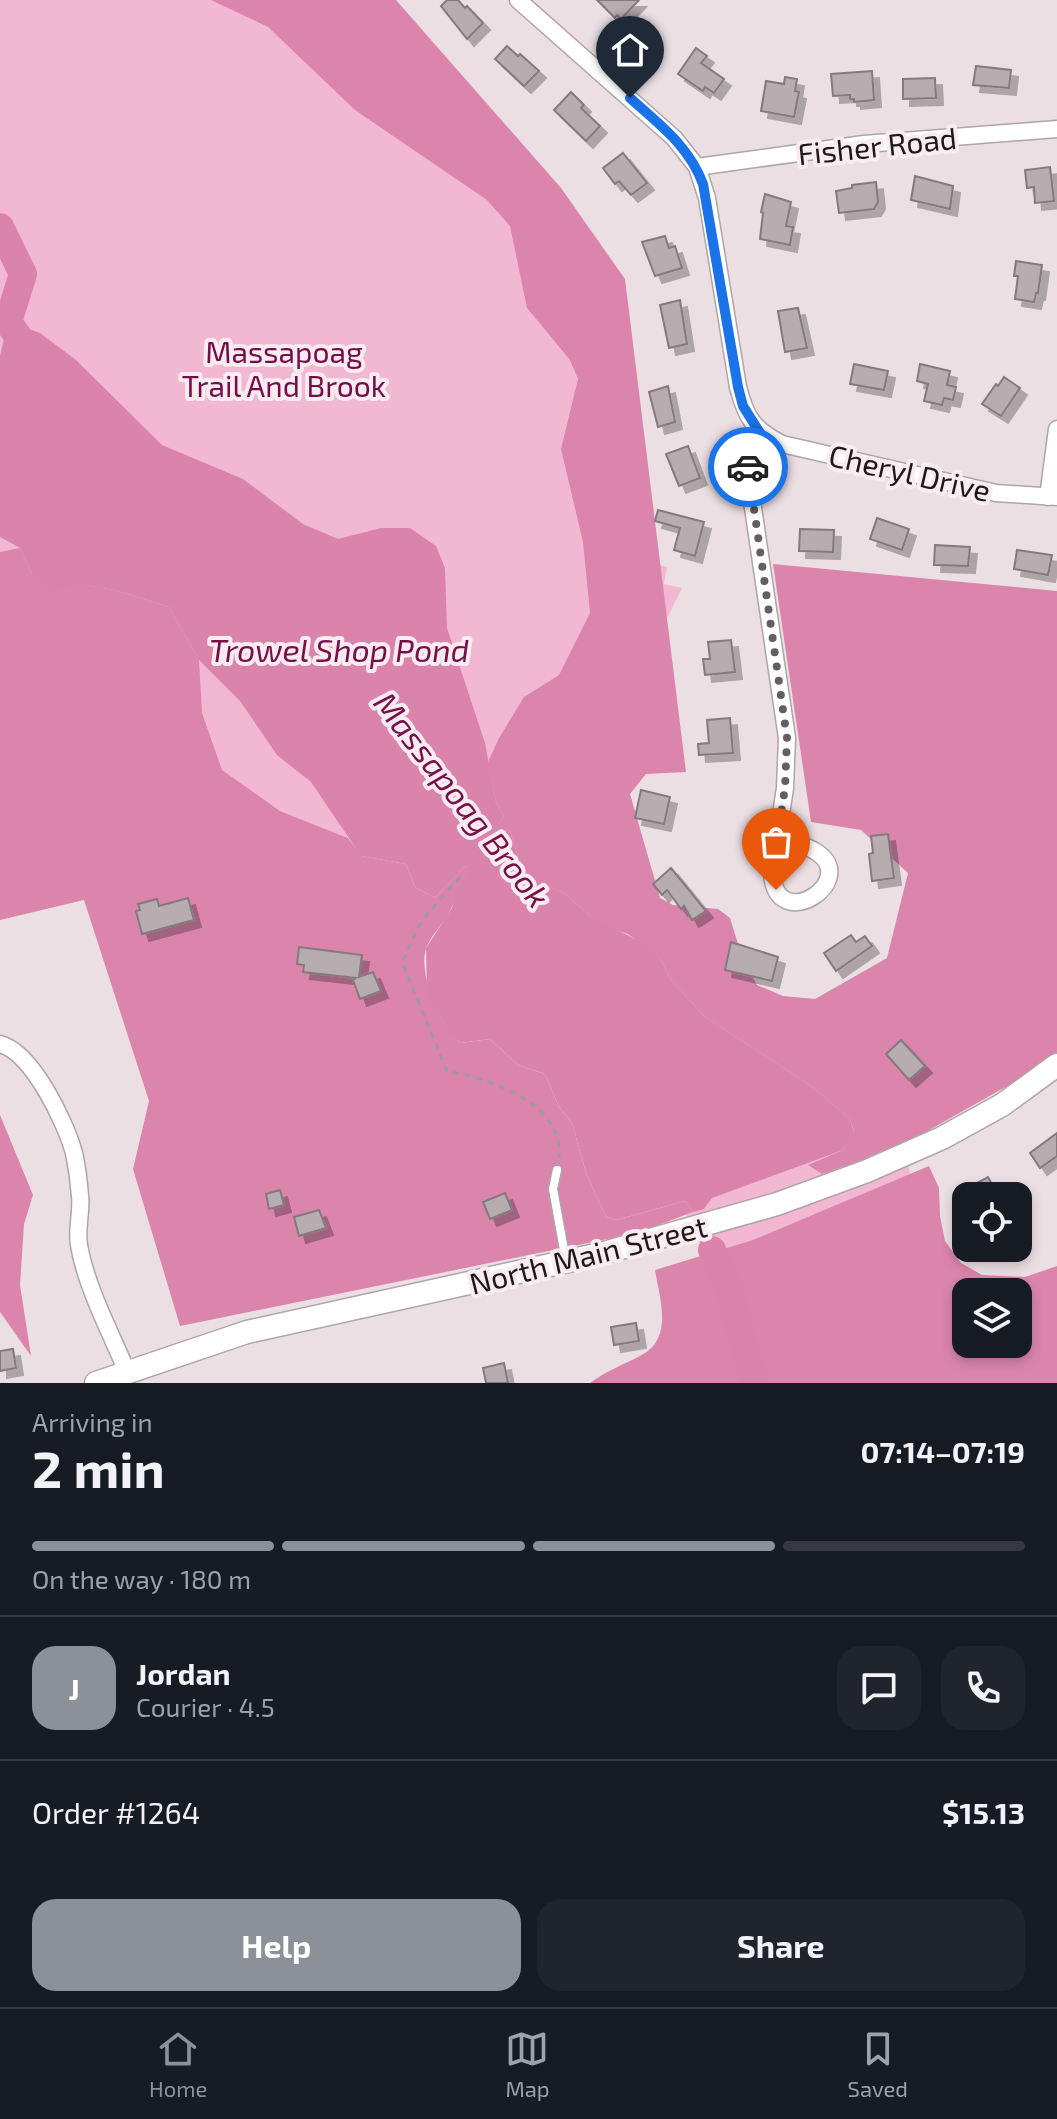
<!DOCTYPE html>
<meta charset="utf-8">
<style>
:root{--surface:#171b24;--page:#20242c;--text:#f1f3f6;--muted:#9ea1a6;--line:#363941;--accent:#8c9099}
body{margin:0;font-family:"Exo 2",sans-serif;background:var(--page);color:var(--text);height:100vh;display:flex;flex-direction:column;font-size:30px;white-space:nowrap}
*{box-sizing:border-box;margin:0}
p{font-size:26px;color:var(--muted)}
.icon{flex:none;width:44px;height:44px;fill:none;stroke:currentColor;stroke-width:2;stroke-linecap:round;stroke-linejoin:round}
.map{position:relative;height:1383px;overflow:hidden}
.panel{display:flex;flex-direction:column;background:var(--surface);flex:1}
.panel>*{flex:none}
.controls{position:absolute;left:952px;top:1182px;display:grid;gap:16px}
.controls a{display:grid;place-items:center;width:80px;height:80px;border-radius:16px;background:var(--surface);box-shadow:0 4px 12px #0003;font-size:40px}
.pin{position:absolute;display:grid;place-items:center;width:68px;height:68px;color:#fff;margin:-82px -34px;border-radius:50% 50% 50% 0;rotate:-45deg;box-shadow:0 0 8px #0007}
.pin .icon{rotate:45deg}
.courier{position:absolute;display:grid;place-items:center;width:80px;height:80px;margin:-40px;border:6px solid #1a73e8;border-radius:50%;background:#fff;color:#222;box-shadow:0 2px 10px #0007}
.headline em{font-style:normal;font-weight:700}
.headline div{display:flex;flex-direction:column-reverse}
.headline{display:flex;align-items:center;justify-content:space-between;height:136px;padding:0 32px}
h1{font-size:52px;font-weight:700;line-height:60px}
.bar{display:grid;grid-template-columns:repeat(4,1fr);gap:12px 8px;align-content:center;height:96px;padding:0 32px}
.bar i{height:10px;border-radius:6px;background:var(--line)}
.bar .active{background:var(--accent)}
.bar p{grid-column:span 4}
.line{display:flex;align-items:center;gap:20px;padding:0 32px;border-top:2px solid var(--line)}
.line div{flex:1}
.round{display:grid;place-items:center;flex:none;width:84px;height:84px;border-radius:24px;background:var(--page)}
.cta{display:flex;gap:16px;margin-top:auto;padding:16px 32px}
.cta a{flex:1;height:92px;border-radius:24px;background:var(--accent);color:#fff;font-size:32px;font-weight:700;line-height:92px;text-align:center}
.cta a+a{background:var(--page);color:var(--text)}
.dock{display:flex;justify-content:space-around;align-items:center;height:112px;border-top:2px solid var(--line);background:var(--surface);font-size:22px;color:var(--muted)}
.dock a{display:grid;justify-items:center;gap:4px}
.dock .active{color:var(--accent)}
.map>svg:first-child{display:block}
</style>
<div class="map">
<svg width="1057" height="1383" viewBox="0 0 1057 1383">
<defs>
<filter id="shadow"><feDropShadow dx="7" dy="7" stdDeviation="0" flood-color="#0004"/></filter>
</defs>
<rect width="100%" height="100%" fill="#ebdfe4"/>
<!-- green -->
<path fill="#f3b8d1" d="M 0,0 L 287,0 L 419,110 L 572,302 L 604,551 L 667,567 L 664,584 L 682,588 L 551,854 L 899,1133 L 912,1180 L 733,1317 L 685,1211 L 450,891 L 342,827 L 348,838 L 280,811 L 250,790 L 193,766 L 0,592 Z"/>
<!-- forest -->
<g fill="#db85ac" fill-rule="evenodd">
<path d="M 211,0 L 396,0 L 561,188 L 625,279 L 686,772 L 646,774 L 630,794 L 660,898 L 673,905 L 718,909 L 730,918 L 743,960 L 757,985 L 783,996 L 815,999 L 887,958 L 908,873 L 861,830 L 811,822 L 773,564 L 1057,591 L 1057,1058 L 897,1148 L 822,1174 L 808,1165 L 843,1150 L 854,1131 L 850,1119 L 811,1086 L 704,1016 L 671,980 L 661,960 L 628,934 L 613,929 L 589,915 L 565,894 L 539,881 L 528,871 L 518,856 L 510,831 L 506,830 L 486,853 L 481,849 L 504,816 L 496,802 L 488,762 L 499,738 L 524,697 L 559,675 L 590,613 L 583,542 L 561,449 L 578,379 L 570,360 L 527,308 L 510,226 L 487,200 L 355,110 L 268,27 Z"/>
<path d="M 20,548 L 32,574 L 118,591 L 169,607 L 199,660 L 202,713 L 222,770 L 280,811 L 348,838 L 362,856 L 406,864 L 415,887 L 435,898 L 465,866 L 471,871 C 460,884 458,895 451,909 C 445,922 433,933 427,946 C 416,972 441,1025 460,1043 L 490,1039 L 518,1065 L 545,1074 L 559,1107 L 572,1123 L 586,1173 L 606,1217 L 616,1220 L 685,1201 L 693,1212 L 637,1233 L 180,1326 L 133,1169 L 149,1101 L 84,900 L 0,920 L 0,552 Z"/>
<path d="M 0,1115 L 33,1195 L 24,1224 L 20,1285 L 31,1356 L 0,1312 Z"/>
<path d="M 929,1166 L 939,1188 L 940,1216 L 945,1241 L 961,1263 L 982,1275 L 1025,1277 L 1057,1266 L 1057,1383 L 590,1383 C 606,1371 623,1365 640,1356 C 674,1339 660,1300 655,1270 L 753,1240 ZM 966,1292 L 1018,1292 L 1018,1344 L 966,1344 Z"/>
</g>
<!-- water -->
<path fill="#da84ab" d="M 8,322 L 40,333 L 76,360 L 162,445 L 243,479 L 303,524 L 338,539 L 381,528 L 410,528 L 436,546 L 445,568 L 447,628 L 485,743 L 496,802 L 504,816 L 481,850 L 487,853 L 507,830 L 510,831 L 518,856 L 539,881 L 565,894 L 589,915 L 640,942 L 661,960 L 671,980 L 704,1016 L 811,1086 L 850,1119 L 854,1132 L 843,1150 L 712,1198 L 704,1209 L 693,1212 L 685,1201 L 616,1220 L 606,1217 L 586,1173 L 572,1123 L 559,1107 L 545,1074 L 518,1065 L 490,1039 L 460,1043 L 451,1034 L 427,994 L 426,948 L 452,908 L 457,890 L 470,871 L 465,866 L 435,898 L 415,887 L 406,864 L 361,856 L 311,782 L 277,755 L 240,701 L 199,660 L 169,607 L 118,591 L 76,583 L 53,591 L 32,574 L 20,548 L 0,537 L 0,356 Z"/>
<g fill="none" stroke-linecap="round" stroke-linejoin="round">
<!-- river -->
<g stroke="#da84ab" stroke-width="28">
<path d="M 0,227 L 23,274 L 8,322 L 30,354"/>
<path d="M 712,1250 L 730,1292 L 754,1383"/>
</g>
</g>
<!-- building -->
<g fill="#b7acb0" stroke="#847a7e" stroke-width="2" filter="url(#shadow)">
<path d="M 447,0 L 458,0 L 465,8 L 467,6 L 483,23 L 467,39 L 441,6 Z"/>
<path d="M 597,0 L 639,0 L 621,19 L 617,15 L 615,18 Z"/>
<path d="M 507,46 L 518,56 L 520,54 L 539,71 L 524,86 L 495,59 Z"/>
<path d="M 696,48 L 707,56 L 701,63 L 724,79 L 714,93 L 705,87 L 703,91 L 678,74 Z"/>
<path d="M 976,66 L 1011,70 L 1009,88 L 973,85 Z"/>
<path d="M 872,71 L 874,100 L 854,102 L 854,99 L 850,99 L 850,95 L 833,96 L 831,74 Z"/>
<path d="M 785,77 L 797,79 L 795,91 L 799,92 L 794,117 L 761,111 L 766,81 L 784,84 Z"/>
<path d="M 935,78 L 936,98 L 903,99 L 903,79 Z"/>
<path d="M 571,92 L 584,105 L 581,108 L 600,126 L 586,141 L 554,110 Z"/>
<path d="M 623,153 L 647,183 L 631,195 L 619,181 L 615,184 L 603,168 Z"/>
<path d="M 1050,167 L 1054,201 L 1035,203 L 1034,187 L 1027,188 L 1025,170 Z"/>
<path d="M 915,176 L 953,186 L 950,209 L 911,200 Z"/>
<path d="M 876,182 L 878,202 L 874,209 L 839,213 L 836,191 L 852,188 L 852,185 Z"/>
<path d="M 765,194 L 791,202 L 786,226 L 793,227 L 790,245 L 760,239 L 763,213 L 761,212 Z"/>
<path d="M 665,236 L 669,248 L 675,246 L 682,268 L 655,276 L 642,242 Z"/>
<path d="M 1016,261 L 1042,265 L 1038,293 L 1036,293 L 1034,302 L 1015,299 L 1018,276 L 1014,276 Z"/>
<path d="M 680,300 L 687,344 L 669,348 L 660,305 Z"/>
<path d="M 798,308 L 807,348 L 785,352 L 778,311 Z"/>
<path d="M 854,364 L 888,371 L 884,390 L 850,384 Z"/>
<path d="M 920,364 L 950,371 L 947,385 L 956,387 L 953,400 L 944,398 L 942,405 L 924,401 L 928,384 L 917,381 Z"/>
<path d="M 1004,377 L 1020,388 L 1001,416 L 982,404 L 996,384 L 998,386 Z"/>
<path d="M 668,386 L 675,422 L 658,427 L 649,392 Z"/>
<path d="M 688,446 L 700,478 L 679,486 L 666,454 Z"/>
<path d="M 658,510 L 704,522 L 695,556 L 674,550 L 680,528 L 655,521 Z"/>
<path d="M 877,518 L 909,529 L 902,550 L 870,539 Z"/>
<path d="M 800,529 L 834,530 L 833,552 L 799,551 Z"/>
<path d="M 935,545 L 970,547 L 968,566 L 934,565 Z"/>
<path d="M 1017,550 L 1052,555 L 1048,575 L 1014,569 Z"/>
<path d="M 731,640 L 735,672 L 705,675 L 703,659 L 710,659 L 708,642 Z"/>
<path d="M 730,718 L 733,753 L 699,755 L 698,744 L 709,743 L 707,720 Z"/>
<path d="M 641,790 L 670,797 L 664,824 L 635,818 Z"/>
<path d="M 888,834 L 894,878 L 872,881 L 869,854 L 873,853 L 871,836 Z"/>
<path d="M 671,868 L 706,911 L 692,920 L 684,906 L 681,909 L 667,890 L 662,895 L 653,884 Z"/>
<path d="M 188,898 L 194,920 L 142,934 L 136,911 L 140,910 L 138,904 L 157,899 L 159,906 Z"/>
<path d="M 851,935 L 856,942 L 865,936 L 872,946 L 836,971 L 824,953 Z"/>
<path d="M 731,942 L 778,957 L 772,981 L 725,970 Z"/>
<path d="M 299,947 L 362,955 L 359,977 L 373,972 L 381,991 L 360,999 L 353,980 L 356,978 L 303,972 L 304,965 L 297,964 Z"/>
<path d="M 901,1040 L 925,1066 L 909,1080 L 886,1054 Z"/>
<path d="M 1057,1133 L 1057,1156 L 1040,1168 L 1030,1153 Z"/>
<path d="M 988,1177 L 998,1196 L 958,1196 L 976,1187 L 975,1184 Z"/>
<path d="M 280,1190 L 284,1205 L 269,1209 L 266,1194 Z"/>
<path d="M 505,1193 L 512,1210 L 490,1219 L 483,1202 Z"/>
<path d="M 319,1210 L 326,1228 L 299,1236 L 294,1217 Z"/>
<path d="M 636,1323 L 639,1341 L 614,1345 L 611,1327 Z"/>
<path d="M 13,1349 L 16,1368 L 0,1371 L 0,1351 Z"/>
<path d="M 504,1363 L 508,1383 L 486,1383 L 483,1368 Z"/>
</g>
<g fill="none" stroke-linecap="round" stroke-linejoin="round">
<defs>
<path id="lane" d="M 557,1170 L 553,1189 L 566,1261"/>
<g id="street">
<path d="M 518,0 L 674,138 L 697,167 L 707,198 L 738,387 C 746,418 753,429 782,444 L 996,493 L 1057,497"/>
<path d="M 697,167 L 864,144 L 1057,129"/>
<path d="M 760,433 L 748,460 L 748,474 L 787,738 L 785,788 L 772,873 C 776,938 865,878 813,850 C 803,844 788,843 777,841"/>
<path d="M 1048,497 L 1057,429"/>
<path d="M 0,1044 C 32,1052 66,1123 74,1153 C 77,1167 79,1182 80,1196 C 82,1212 76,1229 79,1245 C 86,1287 111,1333 127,1372"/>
</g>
<path id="secondary" d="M 96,1383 L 247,1332 L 600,1254 L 777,1204 L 867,1171 L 942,1138 L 1002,1105 L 1057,1065"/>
</defs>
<!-- lane casing -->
<use href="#lane" stroke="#afa4a9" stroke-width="11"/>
<!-- street casing -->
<use href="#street" stroke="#afa4a9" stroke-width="19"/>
<!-- secondary casing -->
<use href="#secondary" stroke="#afa4a9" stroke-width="25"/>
<!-- path -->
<path stroke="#a39a9e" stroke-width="3" stroke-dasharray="6 6" stroke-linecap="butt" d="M 460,877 L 422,920 L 402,962 L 447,1071 C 489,1078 566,1104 559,1158"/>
<!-- lane -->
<use href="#lane" stroke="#fff" stroke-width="8"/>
<!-- street -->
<use href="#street" stroke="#fff" stroke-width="16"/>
<!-- secondary -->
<use href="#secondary" stroke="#fff" stroke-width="22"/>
</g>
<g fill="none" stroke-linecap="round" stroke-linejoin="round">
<!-- done -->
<path stroke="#655e61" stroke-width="8" stroke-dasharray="0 14.4" d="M 748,467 L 787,738 L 785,788 L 772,873 L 776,890"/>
<!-- route -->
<path stroke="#1a73e8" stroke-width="10" d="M 630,98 C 659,124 689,146 703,184 L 738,387 L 743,406 L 760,433 L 753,445 L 748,467"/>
</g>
<g text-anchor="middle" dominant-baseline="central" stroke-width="8" stroke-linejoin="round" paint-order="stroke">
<!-- street labels -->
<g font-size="30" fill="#1d191b" stroke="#f8ecf1">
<text transform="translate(877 145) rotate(-6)">Fisher Road</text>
<text transform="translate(910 472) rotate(13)">Cheryl Drive</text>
<text transform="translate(588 1254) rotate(-14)">North Main Street</text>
</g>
<!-- park labels -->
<g font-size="30" fill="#750d4a" stroke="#f8ecf1">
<text x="284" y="351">Massapoag<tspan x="284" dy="34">Trail And Brook</tspan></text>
</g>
<!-- water labels -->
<g font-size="32" font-style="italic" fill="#770f4b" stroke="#f8ecf1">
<text x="339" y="649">Trowel Shop Pond</text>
<text transform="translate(463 799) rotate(52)">Massapoag Brook</text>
</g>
</g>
</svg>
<div class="controls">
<a><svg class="icon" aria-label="locate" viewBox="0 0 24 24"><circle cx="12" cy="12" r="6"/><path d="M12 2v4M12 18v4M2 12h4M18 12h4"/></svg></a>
<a><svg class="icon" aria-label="layers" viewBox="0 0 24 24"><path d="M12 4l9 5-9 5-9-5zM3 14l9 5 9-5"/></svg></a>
</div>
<div class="pin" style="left:776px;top:890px;background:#ea580c"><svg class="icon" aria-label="bag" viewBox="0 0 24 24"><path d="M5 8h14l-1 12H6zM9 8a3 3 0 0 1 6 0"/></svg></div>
<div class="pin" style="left:630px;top:98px;background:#1f2937"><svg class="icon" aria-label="home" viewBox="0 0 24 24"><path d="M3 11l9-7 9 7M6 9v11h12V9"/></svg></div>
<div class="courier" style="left:748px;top:467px"><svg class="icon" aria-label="car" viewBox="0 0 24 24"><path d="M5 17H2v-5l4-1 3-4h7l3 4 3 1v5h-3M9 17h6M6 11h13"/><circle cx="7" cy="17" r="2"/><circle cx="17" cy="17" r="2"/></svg></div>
</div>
<section class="panel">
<div class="headline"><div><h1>2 min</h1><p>Arriving in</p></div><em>07:14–07:19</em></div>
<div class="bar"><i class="active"></i><i class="active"></i><i class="active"></i><i></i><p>On the way · 180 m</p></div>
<div class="line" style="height:144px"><b class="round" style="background:var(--accent);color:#fff">J</b><div><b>Jordan</b><p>Courier · 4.5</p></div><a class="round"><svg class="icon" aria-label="chat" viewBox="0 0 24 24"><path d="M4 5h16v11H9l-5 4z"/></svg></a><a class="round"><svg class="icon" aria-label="phone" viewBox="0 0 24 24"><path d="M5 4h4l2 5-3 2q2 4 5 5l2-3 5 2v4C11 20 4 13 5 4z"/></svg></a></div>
<div class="line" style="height:104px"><div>Order #1264</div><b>$15.13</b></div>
<div class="cta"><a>Help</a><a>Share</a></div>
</section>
<nav class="dock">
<a class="active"><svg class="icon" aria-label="home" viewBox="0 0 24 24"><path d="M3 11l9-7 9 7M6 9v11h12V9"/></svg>Home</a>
<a><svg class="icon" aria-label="map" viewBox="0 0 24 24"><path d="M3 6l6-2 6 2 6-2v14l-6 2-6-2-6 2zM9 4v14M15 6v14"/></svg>Map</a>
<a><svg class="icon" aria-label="saved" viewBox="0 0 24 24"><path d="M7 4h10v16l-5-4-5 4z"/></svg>Saved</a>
</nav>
